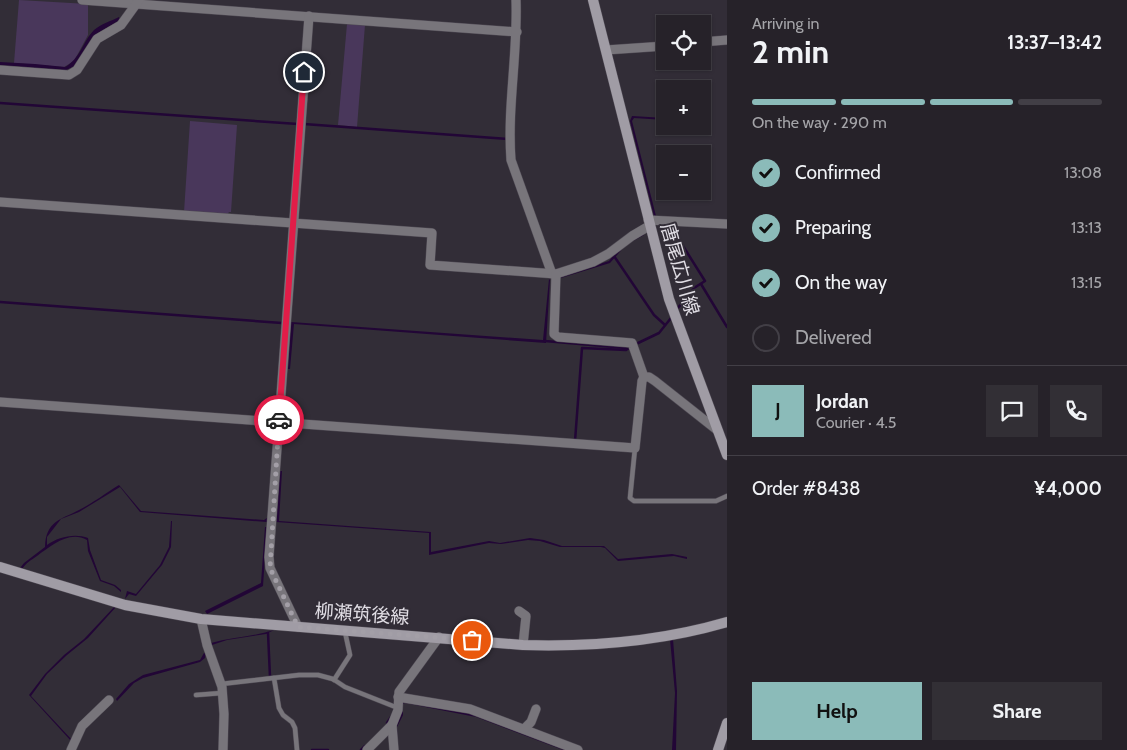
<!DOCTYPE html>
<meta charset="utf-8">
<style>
:root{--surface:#262229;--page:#322f35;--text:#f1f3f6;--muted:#a4a4a8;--line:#423f46;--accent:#8bbbb9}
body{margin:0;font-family:Cabin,"Noto Sans JP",sans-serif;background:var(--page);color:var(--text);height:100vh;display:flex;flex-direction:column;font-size:19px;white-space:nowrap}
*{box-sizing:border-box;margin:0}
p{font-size:16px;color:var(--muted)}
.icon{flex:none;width:28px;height:28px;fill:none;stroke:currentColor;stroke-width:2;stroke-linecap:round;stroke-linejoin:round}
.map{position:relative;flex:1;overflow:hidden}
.panel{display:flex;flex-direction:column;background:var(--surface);width:400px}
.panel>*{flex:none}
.tools{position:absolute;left:656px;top:15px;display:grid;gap:10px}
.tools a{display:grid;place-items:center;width:55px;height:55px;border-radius:0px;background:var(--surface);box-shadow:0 1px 4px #0004,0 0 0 1px var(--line);font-size:25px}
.pin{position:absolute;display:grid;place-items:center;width:42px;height:42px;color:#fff;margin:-21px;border:2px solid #fff;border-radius:50%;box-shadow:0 1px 5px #0007}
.courier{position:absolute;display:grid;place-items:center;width:50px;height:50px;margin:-25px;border:4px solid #e11d48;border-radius:50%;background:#fff;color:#222;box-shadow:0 1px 6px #0007}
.summary em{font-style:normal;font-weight:700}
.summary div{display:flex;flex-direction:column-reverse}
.summary{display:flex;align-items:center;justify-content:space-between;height:85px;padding:0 25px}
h1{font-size:32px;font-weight:700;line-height:38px}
.bar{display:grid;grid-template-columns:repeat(4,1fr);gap:8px 5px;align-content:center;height:60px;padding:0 25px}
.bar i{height:6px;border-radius:4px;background:var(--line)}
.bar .active{background:var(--accent)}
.bar p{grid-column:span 4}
.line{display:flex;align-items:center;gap:12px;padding:0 25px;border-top:1px solid var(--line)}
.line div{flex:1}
.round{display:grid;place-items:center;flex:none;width:52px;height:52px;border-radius:0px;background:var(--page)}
ol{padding:0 25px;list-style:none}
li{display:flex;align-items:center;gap:15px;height:55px}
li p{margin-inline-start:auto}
li .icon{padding:5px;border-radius:50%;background:var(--accent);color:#111;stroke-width:4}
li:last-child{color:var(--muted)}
li i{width:28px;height:28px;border:2px solid var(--line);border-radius:50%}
.primary-button{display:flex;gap:10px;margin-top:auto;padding:10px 25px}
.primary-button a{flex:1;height:58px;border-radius:0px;background:var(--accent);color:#111;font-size:20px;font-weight:700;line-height:58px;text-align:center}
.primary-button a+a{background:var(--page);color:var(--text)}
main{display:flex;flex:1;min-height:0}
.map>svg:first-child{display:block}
</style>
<main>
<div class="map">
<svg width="727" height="750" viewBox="0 0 727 750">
<rect width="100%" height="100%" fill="#322d37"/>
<!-- green -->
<g fill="#49375b">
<path d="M 19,0 L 88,4 L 88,35 L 74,61 L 64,67 L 14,63 Z"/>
<path d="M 347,24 L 365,25 L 357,127 L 338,125 Z"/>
<path d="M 190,121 L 237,125 L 231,212 L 229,212 L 227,215 L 184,212 Z"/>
</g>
<!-- water -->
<g fill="#220636">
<path d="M 119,17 L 120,20 L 98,33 L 75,66 L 64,71 L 0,65 L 0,62 L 35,64 L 65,67 C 80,59 83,41 94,30 C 101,24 111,21 119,17 Z"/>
<path d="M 632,116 L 665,118 L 665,120 L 634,118 L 632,121 L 656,216 L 654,216 L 630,121 Z"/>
<path d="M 644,233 L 644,235 L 626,245 L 610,263 L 561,278 L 561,276 L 609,261 L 619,248 Z"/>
<path d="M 549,279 L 550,280 L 546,343 L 294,324 L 290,369 L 288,369 L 291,322 L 543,340 Z"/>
<path d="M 280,471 L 282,471 L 279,521 L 431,532 L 431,552 L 489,541 L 500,543 L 530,538 L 544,540 L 562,546 L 604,546 L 618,559 L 672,554 L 687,557 L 687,559 L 674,556 L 618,561 L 605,548 L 601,547 L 560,547 L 540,541 L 528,540 L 501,544 L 489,543 L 429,555 L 429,533 L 276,522 Z"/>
<path d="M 119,485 L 141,511 L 264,520 L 267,518 L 267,522 L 140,512 L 120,487 L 79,512 L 61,519 L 47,537 L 47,545 C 58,537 75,533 88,538 L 90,550 L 101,580 L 115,585 L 121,590 L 121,592 L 114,586 L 100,581 L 88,551 L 87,540 C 69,530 51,546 37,556 C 31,560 26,563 22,569 L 20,568 L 24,563 L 45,547 C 46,521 60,520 79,510 C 93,503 106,493 119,485 Z"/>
<path d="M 171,521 L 172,521 L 171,547 L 162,565 L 136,596 L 129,594 L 125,599 L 127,591 L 136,594 L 160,565 L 169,547 Z"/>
<path d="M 265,527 L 267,527 L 263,586 L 207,614 L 205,611 L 261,583 Z"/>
<path d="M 115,606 L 116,607 L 88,638 L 67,655 L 47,674 L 31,696 L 72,740 L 71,741 L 29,695 L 45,674 L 64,655 L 84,639 Z"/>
<path d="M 276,629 L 266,634 L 227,640 L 212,645 L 211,643 C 232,637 255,637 276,629 Z"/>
<path d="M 670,639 L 673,639 L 677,691 L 676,750 L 672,750 L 675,693 Z"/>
<path d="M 204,653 L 206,653 L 205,658 L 200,662 L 143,678 L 134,683 L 117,701 L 116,699 L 129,684 L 143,675 L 200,660 Z"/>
<path d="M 403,702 L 466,712 L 568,750 L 563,750 L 476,717 L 405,703 L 403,704 L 403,715 L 397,727 L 398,750 L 397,750 L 396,725 L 401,714 Z"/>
</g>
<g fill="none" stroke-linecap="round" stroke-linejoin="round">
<!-- stream -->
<g stroke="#220636" stroke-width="2.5">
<path d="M 0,103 L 298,124"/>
<path d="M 304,124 L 508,139"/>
<path d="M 614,256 L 654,315 L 665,325"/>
<path d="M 701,284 L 727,327"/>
<path d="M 0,302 L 282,323"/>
<path d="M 677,309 L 694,288 L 705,281 L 678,238"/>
<path d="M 545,341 L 626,348"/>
<path d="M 636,344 L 659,333 L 671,318"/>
<path d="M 575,441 L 582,348 L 626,350 L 629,348"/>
<path d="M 268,633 L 270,677"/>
<path d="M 387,723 L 391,717"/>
<path d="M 312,750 L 328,750"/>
<path d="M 361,750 L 365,746"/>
</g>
<defs>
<g id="service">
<path d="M 635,448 L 630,498 L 634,501 L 716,501 L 727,496"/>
<path d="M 274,678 L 279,708 L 283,715 L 292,722 L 295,728 L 297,750"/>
<path d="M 334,680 L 350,655 L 345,632"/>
<path d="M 221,684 L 299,675 L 318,675 L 333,679 L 345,687 L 398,708"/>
<path d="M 196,695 L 222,693"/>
</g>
<g id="minor">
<path d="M 82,0 L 517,32"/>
<path d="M 516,0 C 518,53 507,107 511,160 L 552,274"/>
<path d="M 702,42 L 727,40"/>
<path d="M 606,50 L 665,46"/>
<path d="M 0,70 L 69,75 L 77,70 L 97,39 L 121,25 L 139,0"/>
<path d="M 0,202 L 432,233 L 430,265 L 556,274 L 593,262 L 608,254 L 632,236 L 649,226"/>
<path d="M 648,220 L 727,224"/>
<path d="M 556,274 L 554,334 L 558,337 L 632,343 L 644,377"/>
<path d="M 0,402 L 635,448 L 642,381 L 644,377 L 649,377 L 655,381 L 717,430"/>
<path d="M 519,611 L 526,616 L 523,645"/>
<path d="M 201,619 L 207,645 L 222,687 L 224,714 L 223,750"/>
<path d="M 298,627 L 270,568 L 269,557 L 309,16"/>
<path d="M 398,697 L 470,709 L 578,750"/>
<path d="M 524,729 L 531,722 L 536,709"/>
<path d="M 71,750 L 82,726 L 109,700"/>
<path d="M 367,750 L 392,725"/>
<path d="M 394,750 L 392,725 L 398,710 L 399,692 L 439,637"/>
</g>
<g id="secondary">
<path d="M 593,0 L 669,299 L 727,455"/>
<path d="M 0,567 L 125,605 L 201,619 L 523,645 C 590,647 662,641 727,622"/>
<path d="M 718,750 L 727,723"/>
</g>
</defs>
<!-- service casing -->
<use href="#service" stroke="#4e4953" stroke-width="5.5"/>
<!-- minor casing -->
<use href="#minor" stroke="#4e4953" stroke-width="10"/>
<!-- secondary casing -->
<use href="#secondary" stroke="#4e4953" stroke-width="11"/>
<!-- service -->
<use href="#service" stroke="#78757b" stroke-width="4.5"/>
<!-- minor -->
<use href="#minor" stroke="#78757b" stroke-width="9"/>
<!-- secondary -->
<use href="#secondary" stroke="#a09ca5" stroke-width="10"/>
</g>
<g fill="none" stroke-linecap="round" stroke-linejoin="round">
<!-- done -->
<path stroke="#a39fa7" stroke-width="5" stroke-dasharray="0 9" d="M 279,420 L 270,568 L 298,627 L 472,640"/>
<!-- route -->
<path stroke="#e11d48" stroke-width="6" d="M 279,420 L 304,72"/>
</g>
<g text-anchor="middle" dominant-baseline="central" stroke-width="4" stroke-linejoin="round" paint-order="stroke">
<!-- street labels -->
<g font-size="19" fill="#e0dde4" stroke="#322d37">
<text transform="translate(680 269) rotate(74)">唐尾広川線</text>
<text transform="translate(362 614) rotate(4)">柳瀬筑後線</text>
</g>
</g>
</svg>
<div class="tools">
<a><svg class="icon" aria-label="locate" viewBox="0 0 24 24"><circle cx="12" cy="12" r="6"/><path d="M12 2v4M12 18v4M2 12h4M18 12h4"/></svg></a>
<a>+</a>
<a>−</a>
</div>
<div class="pin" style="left:472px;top:640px;background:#ea580c"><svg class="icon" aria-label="bag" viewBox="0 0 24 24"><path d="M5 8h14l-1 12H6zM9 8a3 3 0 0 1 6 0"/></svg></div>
<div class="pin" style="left:304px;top:72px;background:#1f2937"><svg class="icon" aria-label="home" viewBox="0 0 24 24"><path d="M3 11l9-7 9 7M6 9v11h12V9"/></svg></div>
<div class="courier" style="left:279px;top:420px"><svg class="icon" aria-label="car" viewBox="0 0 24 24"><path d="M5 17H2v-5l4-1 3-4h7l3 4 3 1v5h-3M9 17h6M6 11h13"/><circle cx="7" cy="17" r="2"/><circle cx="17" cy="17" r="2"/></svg></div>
</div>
<section class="panel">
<div class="summary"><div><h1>2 min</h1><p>Arriving in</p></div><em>13:37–13:42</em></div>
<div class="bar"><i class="active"></i><i class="active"></i><i class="active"></i><i></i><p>On the way · 290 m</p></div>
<ol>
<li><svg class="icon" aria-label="check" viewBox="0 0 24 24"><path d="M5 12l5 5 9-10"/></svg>Confirmed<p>13:08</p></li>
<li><svg class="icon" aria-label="check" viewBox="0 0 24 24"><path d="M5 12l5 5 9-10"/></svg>Preparing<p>13:13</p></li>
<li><svg class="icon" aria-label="check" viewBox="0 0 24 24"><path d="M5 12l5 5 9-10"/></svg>On the way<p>13:15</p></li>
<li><i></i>Delivered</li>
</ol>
<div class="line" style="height:90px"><b class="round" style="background:var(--accent);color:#111">J</b><div><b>Jordan</b><p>Courier · 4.5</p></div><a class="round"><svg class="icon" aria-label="chat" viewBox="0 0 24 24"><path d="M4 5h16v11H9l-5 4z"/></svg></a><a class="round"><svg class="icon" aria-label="phone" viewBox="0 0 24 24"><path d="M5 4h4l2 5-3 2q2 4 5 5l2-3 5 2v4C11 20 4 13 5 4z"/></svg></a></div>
<div class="line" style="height:65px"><div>Order #8438</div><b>¥4,000</b></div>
<div class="primary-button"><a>Help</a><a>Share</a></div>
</section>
</main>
